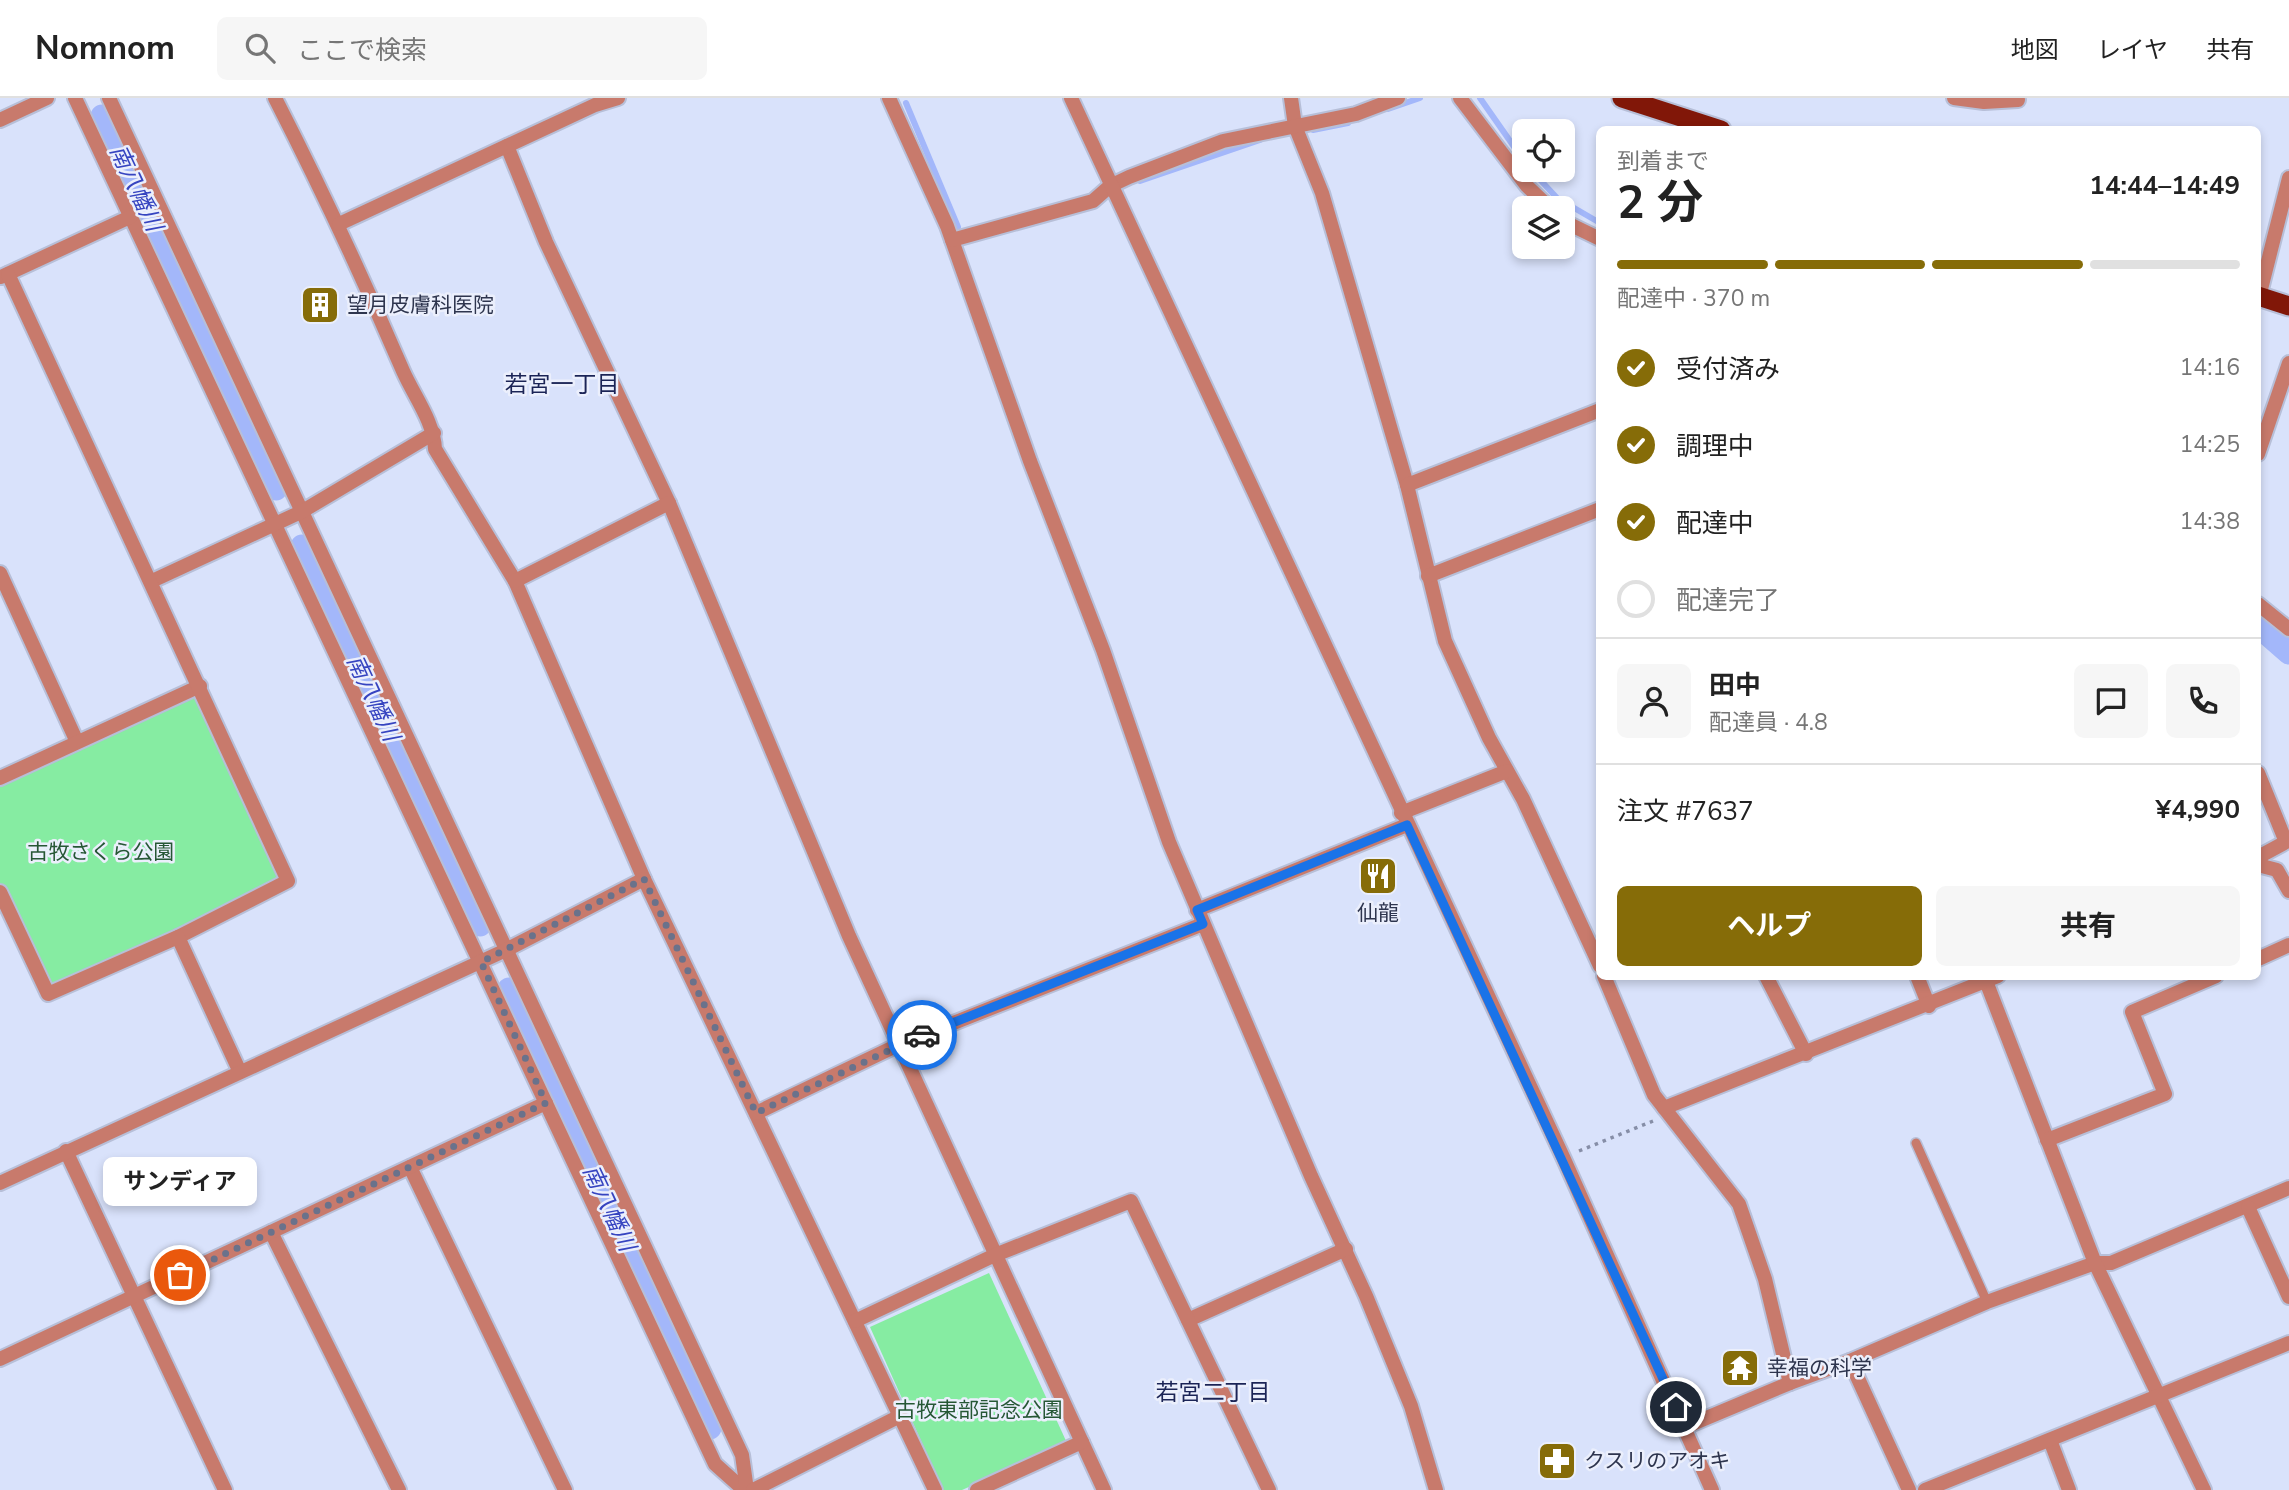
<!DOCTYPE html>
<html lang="ja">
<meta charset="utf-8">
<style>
:root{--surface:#fff;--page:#f6f6f6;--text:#222;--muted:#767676;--line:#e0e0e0;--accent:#866c08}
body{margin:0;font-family:"Nunito Sans","Noto Sans JP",sans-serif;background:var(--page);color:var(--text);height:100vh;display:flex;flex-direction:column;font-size:26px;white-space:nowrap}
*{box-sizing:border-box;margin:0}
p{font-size:23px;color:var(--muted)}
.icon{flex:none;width:38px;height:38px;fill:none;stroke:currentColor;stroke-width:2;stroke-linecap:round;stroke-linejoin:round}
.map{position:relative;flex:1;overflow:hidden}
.details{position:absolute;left:1596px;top:28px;width:665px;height:854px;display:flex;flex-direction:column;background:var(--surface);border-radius:10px;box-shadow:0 4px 10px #0003}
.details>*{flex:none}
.buttons{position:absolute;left:1512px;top:21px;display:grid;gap:14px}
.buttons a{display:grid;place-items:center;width:63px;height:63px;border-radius:10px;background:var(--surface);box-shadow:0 4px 10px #0003;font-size:35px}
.pin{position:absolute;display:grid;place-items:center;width:60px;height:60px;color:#fff;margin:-30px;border:4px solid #fff;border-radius:50%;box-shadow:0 2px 7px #0007}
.courier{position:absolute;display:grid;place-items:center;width:70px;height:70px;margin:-35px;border:5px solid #1a73e8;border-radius:50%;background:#fff;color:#222;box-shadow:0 2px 9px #0007}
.bubble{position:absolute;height:49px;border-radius:10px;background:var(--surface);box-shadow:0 4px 10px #0003;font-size:23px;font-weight:700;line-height:49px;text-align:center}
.overview em{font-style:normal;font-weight:700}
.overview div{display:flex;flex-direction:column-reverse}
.overview{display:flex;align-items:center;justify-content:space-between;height:119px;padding:0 21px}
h1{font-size:46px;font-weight:700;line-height:52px}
.bar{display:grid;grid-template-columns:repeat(4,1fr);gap:10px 7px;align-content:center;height:84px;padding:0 21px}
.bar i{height:9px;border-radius:5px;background:var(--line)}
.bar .current{background:var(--accent)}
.bar p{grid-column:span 4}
.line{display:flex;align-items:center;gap:18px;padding:0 21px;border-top:2px solid var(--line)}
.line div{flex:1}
.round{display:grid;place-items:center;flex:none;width:74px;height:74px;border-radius:10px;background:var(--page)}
ol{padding:0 21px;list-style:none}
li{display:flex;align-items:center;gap:21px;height:77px}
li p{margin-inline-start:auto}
li .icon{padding:7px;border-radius:50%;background:var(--accent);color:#fff;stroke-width:4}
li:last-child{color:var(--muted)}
li i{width:38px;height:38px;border:4px solid var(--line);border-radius:50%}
.primary-button{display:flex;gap:14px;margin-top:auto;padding:14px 21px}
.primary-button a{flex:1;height:80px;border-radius:10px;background:var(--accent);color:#fff;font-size:28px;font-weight:700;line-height:80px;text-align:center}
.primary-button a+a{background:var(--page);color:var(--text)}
header{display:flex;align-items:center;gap:42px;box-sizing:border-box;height:98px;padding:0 35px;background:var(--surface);border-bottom:2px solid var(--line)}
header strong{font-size:33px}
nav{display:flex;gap:38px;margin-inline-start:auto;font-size:24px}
.search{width:490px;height:63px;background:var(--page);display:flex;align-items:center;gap:18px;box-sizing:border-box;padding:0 24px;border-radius:10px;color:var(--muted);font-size:26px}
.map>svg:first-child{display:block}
</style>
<header>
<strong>Nomnom</strong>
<div class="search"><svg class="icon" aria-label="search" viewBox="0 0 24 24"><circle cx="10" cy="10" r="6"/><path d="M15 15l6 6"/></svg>ここで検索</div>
<nav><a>地図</a><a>レイヤ</a><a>共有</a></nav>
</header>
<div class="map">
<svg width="2289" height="1392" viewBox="0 0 2289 1392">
<rect width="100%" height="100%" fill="#d9e2fb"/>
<!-- green -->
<g fill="#86eca2">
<path d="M 200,588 L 288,783 L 48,896 L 0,794 L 0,680 Z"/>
<path d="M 989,1175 L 1067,1345 L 962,1392 L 943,1392 L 870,1229 Z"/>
</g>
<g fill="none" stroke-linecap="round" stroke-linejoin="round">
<!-- stream -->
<g stroke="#a3b7fa" stroke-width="6">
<path d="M 1480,0 L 1524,63"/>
<path d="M 906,5 L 958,129"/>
<path d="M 1388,11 L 1420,0"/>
<path d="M 1313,32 L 1348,25"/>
<path d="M 1531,72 L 1557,100 L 1600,125"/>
<path d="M 1140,83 L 1260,42"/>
</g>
<!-- canal -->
<g stroke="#a3b7fa" stroke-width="23">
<path d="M 102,18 L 276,391"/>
<path d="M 302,448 L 480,827"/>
<path d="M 2258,528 L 2289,555"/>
<path d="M 509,891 L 710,1330"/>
</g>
<defs>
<path id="service" d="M 1916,1045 L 1987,1204"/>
<g id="minor">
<path d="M 75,0 L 715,1366 L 744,1392"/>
<path d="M 109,0 L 742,1357 L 747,1392"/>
<path d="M 275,0 C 321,90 363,180 403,273 C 414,298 434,324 435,351 L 515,483 L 644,781 L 935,1392"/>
<path d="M 889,0 L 947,128 L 1030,363 L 1103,552 L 1169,744 L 1311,1078 L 1366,1198 L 1411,1308 L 1436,1392"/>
<path d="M 1291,0 L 1295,28 L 1322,95 L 1407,387 L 1445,543 L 1489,640 L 1523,701 L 1600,868"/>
<path d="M 1460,0 L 1527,88 L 1550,110"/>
<path d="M 1954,0 L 1984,4 L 2018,2"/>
<path d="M 0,22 L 47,0"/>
<path d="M 507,48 L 546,144 L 669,405 L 849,838 L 1104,1392"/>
<path d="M 1563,123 L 1600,141"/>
<path d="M 339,126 L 595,7 L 618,0"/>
<path d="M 952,142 L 1093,103 L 1110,88 L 1129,79 L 1223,43 L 1356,16 L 1398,0"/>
<path d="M 1,179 L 130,119"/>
<path d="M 2259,199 L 2289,80"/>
<path d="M 2258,356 L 2289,265"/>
<path d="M 1407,387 L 1600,312"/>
<path d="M 0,475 L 77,644"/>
<path d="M 1428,478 L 1600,411"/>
<path d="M 152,483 L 301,414 L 434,335"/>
<path d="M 515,483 L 669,405"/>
<path d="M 2258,506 L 2289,531"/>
<path d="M 2258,675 L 2286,744 L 2262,757 L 2259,768"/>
<path d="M 0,680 L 200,588"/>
<path d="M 1401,715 L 1507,673"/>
<path d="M 2258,767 L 2277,772 L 2289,793"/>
<path d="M 0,794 L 48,896 L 178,839 L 288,783 L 8,176"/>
<path d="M 1197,812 L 1407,727"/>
<path d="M 178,839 L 239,972"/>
<path d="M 2258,861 L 2289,847"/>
<path d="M 1604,878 L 1654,997 L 1739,1106 L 1765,1181 L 1790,1285 L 1850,1263 L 1987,1204 L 2095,1165 L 2111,1165 L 2289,1090"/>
<path d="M 1766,878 L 1806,956"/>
<path d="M 1917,878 L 1929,908"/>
<path d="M 1984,878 L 2095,1165 L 2204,1392"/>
<path d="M 1664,1010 L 1998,878"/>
<path d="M 756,1015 L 898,947 L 1203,826"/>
<path d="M 2047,1042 L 2165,996 L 2132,914 L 2216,878"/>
<path d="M 66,1053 L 225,1392"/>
<path d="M 410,1069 L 565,1392"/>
<path d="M 0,1085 L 506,852 L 644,781"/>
<path d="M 2248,1109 L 2289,1199"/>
<path d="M 271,1134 L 399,1392"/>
<path d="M 1188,1222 L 1346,1151"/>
<path d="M 855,1223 L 995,1157 L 1131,1103 L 1269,1392"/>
<path d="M 0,1261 L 546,1005"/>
<path d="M 1850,1263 L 1909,1392"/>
<path d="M 1685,1329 L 1790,1285"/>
<path d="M 2050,1342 L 2069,1392"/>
<path d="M 753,1392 L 900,1318"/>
<path d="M 977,1392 L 1082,1344"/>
<path d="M 1925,1392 L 2289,1245"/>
</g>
<path id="tertiary" d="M 1071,0 L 1563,1059 L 1712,1392"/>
<g id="trunk">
<path d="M 1622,0 L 1721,32"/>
<path d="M 2258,198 L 2289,208"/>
</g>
</defs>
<!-- service casing -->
<use href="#service" stroke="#b7bfd8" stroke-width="12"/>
<!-- minor casing -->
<use href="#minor" stroke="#b7bfd8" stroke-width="18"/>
<!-- tertiary casing -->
<use href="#tertiary" stroke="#b7bfd8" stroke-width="18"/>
<!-- trunk casing -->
<use href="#trunk" stroke="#b7bfd8" stroke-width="23"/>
<!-- path -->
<path stroke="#868ea7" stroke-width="3.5" stroke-dasharray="3.5 5" stroke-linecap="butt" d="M 1579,1053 L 1653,1023"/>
<!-- service -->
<use href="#service" stroke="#c87a6c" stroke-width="9"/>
<!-- minor -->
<use href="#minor" stroke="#c87a6c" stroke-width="14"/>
<!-- tertiary -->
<use href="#tertiary" stroke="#c87a6c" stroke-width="14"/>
<!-- trunk -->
<use href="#trunk" stroke="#811708" stroke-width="19"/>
</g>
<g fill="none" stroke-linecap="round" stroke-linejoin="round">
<!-- done -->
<path stroke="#6a728b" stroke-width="7" stroke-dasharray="0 12.6" d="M 180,1177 L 546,1005 L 481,864 L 644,781 L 756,1015 L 922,937"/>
<!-- route -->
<path stroke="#1a73e8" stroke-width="9" d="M 922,937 L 1203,826 L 1197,812 L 1407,727 L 1676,1309"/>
</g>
<!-- icons -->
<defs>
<symbol id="building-square" viewBox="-11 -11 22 22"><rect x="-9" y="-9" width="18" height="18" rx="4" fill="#866c08" stroke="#ebeffc"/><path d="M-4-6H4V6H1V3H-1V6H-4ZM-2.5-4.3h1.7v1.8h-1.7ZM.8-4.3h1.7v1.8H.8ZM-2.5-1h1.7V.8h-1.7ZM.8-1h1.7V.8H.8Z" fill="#fff"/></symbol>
<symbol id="restaurant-square" viewBox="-11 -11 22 22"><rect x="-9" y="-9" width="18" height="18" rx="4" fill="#866c08" stroke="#ebeffc"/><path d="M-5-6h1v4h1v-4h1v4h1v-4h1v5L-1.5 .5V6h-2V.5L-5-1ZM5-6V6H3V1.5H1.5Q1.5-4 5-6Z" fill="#fff"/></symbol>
<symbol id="temple-square" viewBox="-11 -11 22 22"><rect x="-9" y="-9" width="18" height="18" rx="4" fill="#866c08" stroke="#ebeffc"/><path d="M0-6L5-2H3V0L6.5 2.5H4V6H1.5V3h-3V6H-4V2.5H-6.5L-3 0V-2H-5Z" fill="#fff"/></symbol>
<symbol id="pharmacy-square" viewBox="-11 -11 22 22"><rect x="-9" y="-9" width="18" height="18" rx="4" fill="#866c08" stroke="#ebeffc"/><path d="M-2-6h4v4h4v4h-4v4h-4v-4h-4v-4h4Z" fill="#fff"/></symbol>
</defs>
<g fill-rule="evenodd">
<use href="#building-square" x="298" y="185" width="44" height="44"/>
<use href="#restaurant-square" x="1356" y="756" width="44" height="44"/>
<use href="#temple-square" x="1718" y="1248" width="44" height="44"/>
<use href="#pharmacy-square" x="1535" y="1341" width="44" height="44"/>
</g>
<g text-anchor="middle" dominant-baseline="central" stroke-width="5" stroke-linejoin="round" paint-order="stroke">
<!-- poi labels -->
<g font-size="21" fill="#2e354e" stroke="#ebeffc" text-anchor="start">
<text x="347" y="207">望月皮膚科医院</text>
<text x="1378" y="815" text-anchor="middle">仙龍</text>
<text x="1767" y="1270">幸福の科学</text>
<text x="1584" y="1363">クスリのアオキ</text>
</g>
<!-- park labels -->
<g font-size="21" fill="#265735" stroke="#ebeffc">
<text x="101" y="754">古牧さくら公園</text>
<text x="979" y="1312">古牧東部記念公園</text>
</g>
<!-- water labels -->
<g font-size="23" font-style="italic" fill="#3644c0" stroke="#ebeffc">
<text transform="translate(136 90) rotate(65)">南八幡川</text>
<text transform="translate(373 600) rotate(65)">南八幡川</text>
<text transform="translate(609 1110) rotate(65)">南八幡川</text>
</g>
<!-- neighbourhood labels -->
<g font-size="23" fill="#1b2456" stroke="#ebeffc">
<text x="562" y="286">若宮一丁目</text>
<text x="1213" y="1294">若宮二丁目</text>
</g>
</g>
</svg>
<div class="buttons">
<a><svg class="icon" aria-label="locate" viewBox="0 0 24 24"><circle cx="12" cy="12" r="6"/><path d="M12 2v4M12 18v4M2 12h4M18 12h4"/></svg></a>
<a><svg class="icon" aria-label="layers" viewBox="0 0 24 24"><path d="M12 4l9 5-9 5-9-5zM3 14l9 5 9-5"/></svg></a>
</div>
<div class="pin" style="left:180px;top:1177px;background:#ea580c"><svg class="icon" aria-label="bag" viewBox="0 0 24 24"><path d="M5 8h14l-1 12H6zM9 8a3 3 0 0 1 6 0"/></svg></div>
<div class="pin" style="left:1676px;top:1309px;background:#1f2937"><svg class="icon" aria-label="home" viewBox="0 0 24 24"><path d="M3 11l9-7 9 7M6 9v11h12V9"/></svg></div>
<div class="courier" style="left:922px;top:937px"><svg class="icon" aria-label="car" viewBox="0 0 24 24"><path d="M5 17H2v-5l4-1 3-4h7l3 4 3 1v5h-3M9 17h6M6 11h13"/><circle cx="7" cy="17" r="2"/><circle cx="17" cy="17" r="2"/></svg></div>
<div class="bubble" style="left:103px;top:1059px;width:154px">サンディア</div>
<section class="details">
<div class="overview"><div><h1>2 分</h1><p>到着まで</p></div><em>14:44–14:49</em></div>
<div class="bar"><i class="current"></i><i class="current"></i><i class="current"></i><i></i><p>配達中 · 370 m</p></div>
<ol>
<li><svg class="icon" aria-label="check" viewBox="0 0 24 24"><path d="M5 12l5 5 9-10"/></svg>受付済み<p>14:16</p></li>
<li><svg class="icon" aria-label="check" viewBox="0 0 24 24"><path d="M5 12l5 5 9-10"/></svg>調理中<p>14:25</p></li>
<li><svg class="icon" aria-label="check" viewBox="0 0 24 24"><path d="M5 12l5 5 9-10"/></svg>配達中<p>14:38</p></li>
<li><i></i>配達完了</li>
</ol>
<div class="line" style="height:126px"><a class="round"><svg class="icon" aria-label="person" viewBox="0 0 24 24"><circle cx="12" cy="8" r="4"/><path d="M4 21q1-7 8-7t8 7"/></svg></a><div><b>田中</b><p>配達員 · 4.8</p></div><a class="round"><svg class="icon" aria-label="chat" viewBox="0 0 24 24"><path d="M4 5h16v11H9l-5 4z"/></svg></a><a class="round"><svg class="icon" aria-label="phone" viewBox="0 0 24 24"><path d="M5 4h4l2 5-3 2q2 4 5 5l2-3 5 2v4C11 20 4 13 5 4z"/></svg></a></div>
<div class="line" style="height:91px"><div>注文 #7637</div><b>¥4,990</b></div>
<div class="primary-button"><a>ヘルプ</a><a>共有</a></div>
</section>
</div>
